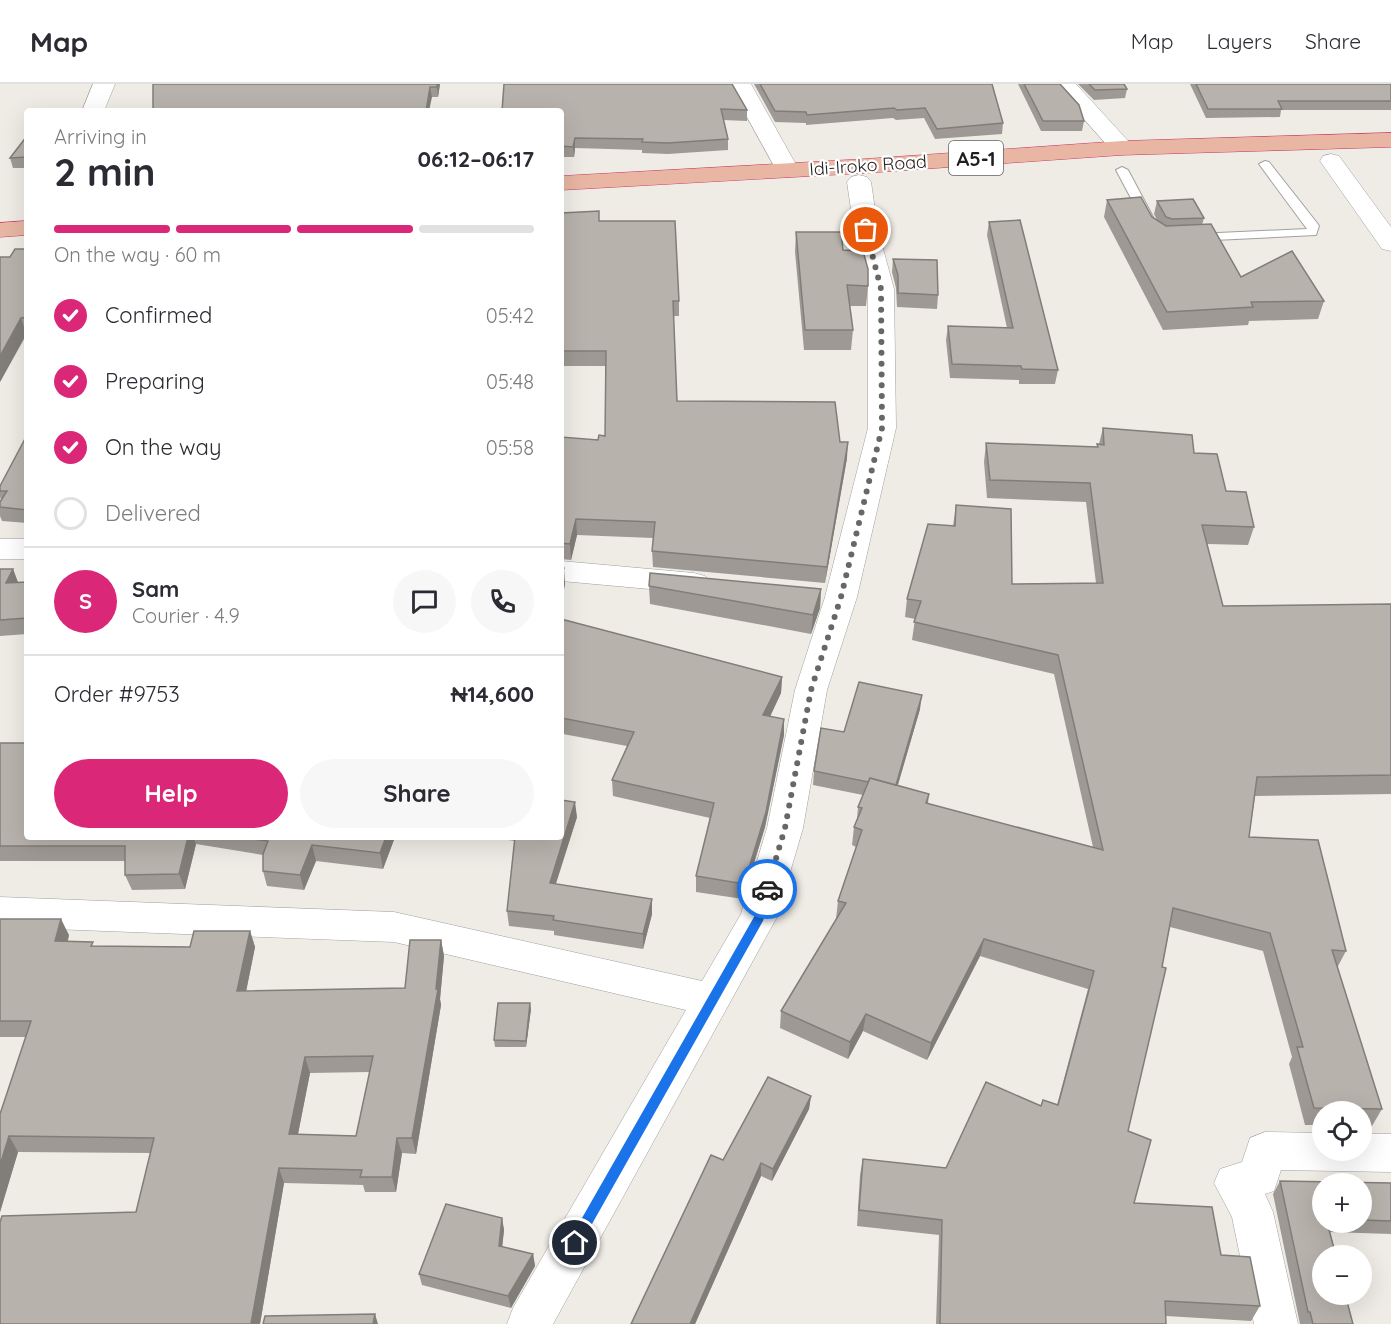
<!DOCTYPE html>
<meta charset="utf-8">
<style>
:root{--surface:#fff;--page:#f7f7f7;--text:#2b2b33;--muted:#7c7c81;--line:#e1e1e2;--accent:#db2777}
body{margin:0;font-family:Quicksand,sans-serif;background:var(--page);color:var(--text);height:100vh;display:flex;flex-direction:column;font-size:22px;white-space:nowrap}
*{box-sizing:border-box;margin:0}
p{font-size:20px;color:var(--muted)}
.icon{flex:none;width:33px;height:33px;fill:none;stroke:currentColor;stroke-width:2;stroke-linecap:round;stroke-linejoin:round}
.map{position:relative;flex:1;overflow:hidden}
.drawer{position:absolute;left:24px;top:24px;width:540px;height:732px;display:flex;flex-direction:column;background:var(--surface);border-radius:6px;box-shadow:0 6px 24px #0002}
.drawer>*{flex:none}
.fabs{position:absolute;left:1312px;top:1017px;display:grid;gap:12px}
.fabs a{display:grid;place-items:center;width:60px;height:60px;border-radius:50%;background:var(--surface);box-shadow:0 6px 24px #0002;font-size:30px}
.pin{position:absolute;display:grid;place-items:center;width:51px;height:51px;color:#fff;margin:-26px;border:3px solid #fff;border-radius:50%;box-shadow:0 2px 6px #0007}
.courier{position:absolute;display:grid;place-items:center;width:60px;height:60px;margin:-30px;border:4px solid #1a73e8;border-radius:50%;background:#fff;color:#222;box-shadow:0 2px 8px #0007}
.summary em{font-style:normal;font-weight:700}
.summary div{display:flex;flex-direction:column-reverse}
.summary{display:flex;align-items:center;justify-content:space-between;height:102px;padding:0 30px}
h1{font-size:39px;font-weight:700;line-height:45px}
.bar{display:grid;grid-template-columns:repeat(4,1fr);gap:9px 6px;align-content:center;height:72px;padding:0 30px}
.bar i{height:8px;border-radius:4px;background:var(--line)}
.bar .active{background:var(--accent)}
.bar p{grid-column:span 4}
.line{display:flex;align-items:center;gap:15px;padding:0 30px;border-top:2px solid var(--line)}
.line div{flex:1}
.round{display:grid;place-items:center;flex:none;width:63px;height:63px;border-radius:32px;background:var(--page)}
ol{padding:0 30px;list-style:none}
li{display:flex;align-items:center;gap:18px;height:66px}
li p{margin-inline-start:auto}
li .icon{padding:6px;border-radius:50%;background:var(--accent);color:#fff;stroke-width:4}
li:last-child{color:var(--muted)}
li i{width:33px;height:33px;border:3px solid var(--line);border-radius:50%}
.primary-button{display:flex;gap:12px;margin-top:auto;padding:12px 30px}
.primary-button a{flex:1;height:69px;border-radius:36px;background:var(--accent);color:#fff;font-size:24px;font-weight:700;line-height:69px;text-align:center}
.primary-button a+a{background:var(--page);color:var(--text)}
header{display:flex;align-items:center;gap:36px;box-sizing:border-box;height:84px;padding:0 30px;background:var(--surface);border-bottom:2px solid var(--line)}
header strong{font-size:28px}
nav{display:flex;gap:33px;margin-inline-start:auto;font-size:21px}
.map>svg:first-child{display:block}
</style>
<header>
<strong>Map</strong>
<nav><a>Map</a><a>Layers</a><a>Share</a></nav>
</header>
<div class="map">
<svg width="1391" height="1240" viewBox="0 0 1391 1240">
<rect width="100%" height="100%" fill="#efece6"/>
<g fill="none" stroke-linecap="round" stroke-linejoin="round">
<defs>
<g id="service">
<path d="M 1265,77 L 1269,78 L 1317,139 L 1319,142 L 1316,151 L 1193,157 L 1191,154 L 1197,150 L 1307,145 L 1259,80 Z"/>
<path d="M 1122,83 L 1128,86 L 1153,133 L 1151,136 L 1147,137 L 1141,133 L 1116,86 Z"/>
</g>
<g id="minor">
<path d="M 93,0 L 115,0 L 104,27 L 82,27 Z"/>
<path d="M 729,0 L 751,0 L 799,86 L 795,91 L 787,93 L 779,91 Z"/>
<path d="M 1053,0 L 1076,0 L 1130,59 L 1133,64 L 1130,69 L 1122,71 L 1114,69 Z"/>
<path d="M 1331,70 L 1339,72 L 1391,143 L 1391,167 L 1382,165 L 1320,77 L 1323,72 Z"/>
<path d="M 859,91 L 867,93 L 871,98 L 878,146 L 894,205 L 896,344 L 857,513 L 827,606 L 803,744 L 777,833 L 553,1240 L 507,1240 L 513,1224 L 686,926 L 394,858 L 0,843 L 0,813 L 394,828 L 702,897 L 741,830 L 767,744 L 795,606 L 825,513 L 868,344 L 868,205 L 854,146 L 847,98 L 851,93 Z"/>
<rect x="0" y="455" width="27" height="20"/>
<path d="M 561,477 L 694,489 L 705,492 L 709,499 L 705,506 L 694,509 L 561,497 Z"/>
<path d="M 1265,1048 L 1323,1049 L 1323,1066 L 1362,1066 L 1362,1050 L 1391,1050 L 1391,1088 L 1281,1086 L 1274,1107 L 1265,1110 L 1273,1128 L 1298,1240 L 1254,1240 L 1232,1133 L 1214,1099 L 1220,1085 L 1242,1078 L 1250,1054 Z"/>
</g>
<g id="trunk">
<path d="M 1391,49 L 1391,63 L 1122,71 L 865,89 L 561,106 L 561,92 L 865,75 L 1122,57 Z"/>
<path d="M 27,137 L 27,151 L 0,153 L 0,139 Z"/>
</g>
</defs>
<!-- service casing -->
<use href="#service" stroke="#a0a0a0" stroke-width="2"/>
<!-- minor casing -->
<use href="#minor" stroke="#a0a0a0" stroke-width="1"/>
<!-- trunk casing -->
<use href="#trunk" stroke="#c93761" stroke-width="1"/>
<!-- service -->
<use href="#service" fill="#fff" fill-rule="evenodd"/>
<!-- minor -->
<use href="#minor" fill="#fff" fill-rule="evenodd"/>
<!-- trunk -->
<use href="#trunk" fill="#e8b6a3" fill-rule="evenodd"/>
</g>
<!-- wall -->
<g fill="#9e9994" fill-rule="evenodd">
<path d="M 153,0 L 440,0 L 438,13 L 432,13 Z"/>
<path d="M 732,0 L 747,26 L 747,37 L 723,36 L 728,55 L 728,66 L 668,70 L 642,69 L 642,66 L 575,64 L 574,73 L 561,73 L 561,27 Z"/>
<path d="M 754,0 L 992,0 L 1003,39 L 1002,50 L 935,55 L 924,34 L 896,36 L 893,34 L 806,41 L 806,39 L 775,38 Z"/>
<path d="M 1018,0 L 1060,0 L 1084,37 L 1082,47 L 1041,47 Z"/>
<path d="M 1078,0 L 1124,0 L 1127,5 L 1125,14 L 1094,16 Z"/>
<path d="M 1190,0 L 1391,0 L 1391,26 L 1281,26 L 1280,33 L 1206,34 Z"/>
<path d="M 27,52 L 27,84 L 13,84 L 10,74 Z"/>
<path d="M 1107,116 L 1152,133 L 1157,136 L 1154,130 L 1157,117 L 1204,134 L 1202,141 L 1241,193 L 1324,217 L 1318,235 L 1249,237 L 1248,241 L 1163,246 L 1104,133 Z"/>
<path d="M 561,129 L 600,137 L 679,217 L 679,232 L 673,232 L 677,317 L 840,358 L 847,374 L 825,499 L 653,483 L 652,467 L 653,454 L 577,451 L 571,476 L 561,475 L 561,353 L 598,356 L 605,352 L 605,282 L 561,282 Z"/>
<path d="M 989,138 L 1058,286 L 1055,300 L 1019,300 L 1019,296 L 950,294 L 946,256 L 948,242 L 1007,244 L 987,151 Z"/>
<path d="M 796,148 L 843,166 L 868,202 L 866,222 L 850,222 L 853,246 L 851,266 L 804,266 L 795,168 Z"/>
<path d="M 27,165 L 27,250 L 0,298 L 10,173 Z"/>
<path d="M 893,175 L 938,211 L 937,225 L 897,223 L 896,204 L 892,188 Z"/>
<path d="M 1103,344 L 1194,369 L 1254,443 L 1248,461 L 1207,460 L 1223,522 L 1391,520 L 1391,710 L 1255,712 L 1249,753 L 1346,867 L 1337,884 L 1382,1025 L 1372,1042 L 1362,1042 L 1362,1028 L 1323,1028 L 1323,1041 L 1305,1041 L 1289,980 L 1292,973 L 1263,867 L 1170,843 L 1128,1047 L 1134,1119 L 1221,1171 L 1260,1222 L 1251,1237 L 1166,1232 L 1166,1240 L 936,1240 L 939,1151 L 857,1142 L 860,1091 L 863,1075 L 946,1084 L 1041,1022 L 1057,1021 L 1088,905 L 980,872 L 927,976 L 863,947 L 848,975 L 780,944 L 781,927 L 837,835 L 836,835 L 838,817 L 856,763 L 852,761 L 854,743 L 857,735 L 858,723 L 863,711 L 813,701 L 814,687 L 844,648 L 920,625 L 898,701 L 929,710 L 928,720 L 1093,763 L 1054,590 L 912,556 L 915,535 L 905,533 L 907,515 L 953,442 L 956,421 L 1012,500 L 1096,499 L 1086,418 L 987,414 L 984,378 L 986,359 L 1097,363 L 1097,360 L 1099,360 Z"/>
<path d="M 27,351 L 27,439 L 2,437 L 0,432 L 0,418 L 1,416 L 0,413 L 0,402 Z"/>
<path d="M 561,483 L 565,500 L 564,505 L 561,504 Z"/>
<path d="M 0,485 L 13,485 L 18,499 L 27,498 L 27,550 L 0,552 Z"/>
<path d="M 649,502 L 821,505 L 820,524 L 811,550 L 650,520 Z"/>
<path d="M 561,535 L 782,593 L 781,609 L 770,633 L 784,651 L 765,743 L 743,815 L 696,808 L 696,792 L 710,734 L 613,712 L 612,696 L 627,662 L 563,650 L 561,656 Z"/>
<path d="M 0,659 L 27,753 L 395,753 L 383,785 L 316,777 L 304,806 L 267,802 L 263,787 L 263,771 L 196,760 L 185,805 L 132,806 L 125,791 L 125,777 L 0,777 Z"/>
<path d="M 577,733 L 556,800 L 652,815 L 652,830 L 643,865 L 554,851 L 554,847 L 509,842 L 507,827 L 515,757 L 487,753 L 561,753 Z"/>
<path d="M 0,835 L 69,851 L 68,857 L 95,862 L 190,863 L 250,847 L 255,863 L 246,907 L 405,904 L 441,856 L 444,872 L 440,915 L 441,921 L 416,1070 L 402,1069 L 396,1108 L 365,1108 L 363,1101 L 284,1099 L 260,1240 L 0,1240 L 136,1128 L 151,1069 L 18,1068 L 0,1128 L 0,1030 L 26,953 L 0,953 ZM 370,988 L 356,1052 L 298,1050 L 310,989 Z"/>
<path d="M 531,925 L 526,963 L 495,963 L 494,956 Z"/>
<path d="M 811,1012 L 809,1025 L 772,1097 L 761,1092 L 695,1240 L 631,1240 L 723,1076 Z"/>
<path d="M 1280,1097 L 1391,1099 L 1391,1150 L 1330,1148 L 1353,1240 L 1300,1240 L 1273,1110 ZM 1362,1100 L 1362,1138 L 1323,1138 Z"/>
<path d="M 502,1134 L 504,1146 L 502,1163 L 533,1170 L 535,1182 L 511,1224 L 422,1201 L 419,1190 Z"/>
</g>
<!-- shaded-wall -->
<g fill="#817d78">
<path d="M 437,0 L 440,0 L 438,13 L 437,3 Z"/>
<path d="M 430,3 L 432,13 L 429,27 L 426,27 Z"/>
<path d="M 575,54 L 575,64 L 574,73 L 573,63 Z"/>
<path d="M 21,234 L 26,250 L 0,298 L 0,272 Z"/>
<path d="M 848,358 L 847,374 L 825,499 L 827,483 Z"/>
<path d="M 576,435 L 577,451 L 571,476 L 570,460 Z"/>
<path d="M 564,484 L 565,500 L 564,505 L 562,489 Z"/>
<path d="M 13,485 L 19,501 L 6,499 Z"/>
<path d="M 821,505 L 820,524 L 811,550 L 813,531 Z"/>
<path d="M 782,593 L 781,609 L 763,647 L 763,631 Z"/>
<path d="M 922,611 L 920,625 L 893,717 L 895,703 Z"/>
<path d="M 562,634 L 563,650 L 561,656 L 561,637 Z"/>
<path d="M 784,635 L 784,651 L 765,743 L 743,815 L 744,800 Z"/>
<path d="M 575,718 L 577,733 L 551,814 L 550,799 Z"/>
<path d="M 188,753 L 193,753 L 196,760 L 185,805 L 179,790 Z"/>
<path d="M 386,753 L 395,753 L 383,785 L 380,769 Z"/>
<path d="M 312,761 L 316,777 L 304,806 L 300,791 Z"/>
<path d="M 652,815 L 652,830 L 643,865 L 643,850 Z"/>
<path d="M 61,835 L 69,851 L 63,873 L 55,857 Z"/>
<path d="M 250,847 L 255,863 L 243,923 L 237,907 Z"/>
<path d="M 984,855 L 980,872 L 927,976 L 931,959 Z"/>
<path d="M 441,856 L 444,872 L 440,915 L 441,921 L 416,1070 L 412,1054 L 436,905 Z"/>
<path d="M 530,919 L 531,925 L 526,963 L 526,957 Z"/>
<path d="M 866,930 L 863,947 L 848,975 L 850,958 Z"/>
<path d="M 305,973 L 310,989 L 295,1065 L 289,1050 Z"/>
<path d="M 811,1012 L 809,1025 L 772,1097 L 773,1085 Z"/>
<path d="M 9,1052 L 18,1068 L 0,1128 L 0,1081 Z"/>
<path d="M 397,1054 L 402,1069 L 396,1108 L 392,1093 Z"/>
<path d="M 761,1079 L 761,1092 L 695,1240 L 690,1240 Z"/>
<path d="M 279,1084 L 284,1099 L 260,1240 L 251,1240 Z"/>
<path d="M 502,1134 L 504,1146 L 501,1174 L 499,1162 Z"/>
<path d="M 533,1170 L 535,1182 L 511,1224 L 508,1212 Z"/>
<path d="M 375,1230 L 378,1240 L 373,1240 Z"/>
</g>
<!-- building -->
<g fill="#b8b2ac" stroke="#817d78" stroke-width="1.5" fill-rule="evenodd">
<path d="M 153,0 L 437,0 L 437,3 L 430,3 L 426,27 L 153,27 Z"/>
<path d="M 504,0 L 732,0 L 747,26 L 721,25 L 728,55 L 668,59 L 642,58 L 643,55 L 575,54 L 573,63 L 561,62 L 561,27 L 502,27 Z"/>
<path d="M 760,0 L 992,0 L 1003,39 L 937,45 L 925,24 L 897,26 L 894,24 L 807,31 L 806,28 L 775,27 Z"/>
<path d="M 1024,0 L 1060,0 L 1079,21 L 1084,37 L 1043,37 Z"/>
<path d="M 1089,0 L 1124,0 L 1127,5 L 1095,6 Z"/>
<path d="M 1196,0 L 1391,0 L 1391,17 L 1278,17 L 1282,25 L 1208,25 Z"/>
<path d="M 27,52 L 27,73 L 10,74 Z"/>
<path d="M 1141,113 L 1152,133 L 1166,142 L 1211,140 L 1241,193 L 1292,167 L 1324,217 L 1251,218 L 1253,223 L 1167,228 L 1107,116 Z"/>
<path d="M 1193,115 L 1204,134 L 1172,135 L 1166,133 L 1157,117 Z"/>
<path d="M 599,127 L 599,137 L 675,137 L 679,217 L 673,217 L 677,317 L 835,318 L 840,358 L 848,358 L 827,483 L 652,467 L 655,438 L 576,435 L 570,460 L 561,459 L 561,353 L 598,356 L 599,351 L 605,352 L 606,267 L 561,267 L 561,129 Z"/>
<path d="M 1020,136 L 1058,286 L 1022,285 L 1021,282 L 952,280 L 948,242 L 1013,244 L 989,138 Z"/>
<path d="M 796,148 L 841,148 L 843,166 L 863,167 L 868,185 L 868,202 L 847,201 L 853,246 L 805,246 Z"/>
<path d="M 15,165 L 27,165 L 27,233 L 21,234 L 0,272 L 0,173 L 10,173 Z"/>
<path d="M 893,175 L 937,176 L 938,211 L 898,209 L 898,191 Z"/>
<path d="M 1103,344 L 1192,351 L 1194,369 L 1217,370 L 1226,407 L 1246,408 L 1254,443 L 1202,441 L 1223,522 L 1391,520 L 1391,691 L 1257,693 L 1249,753 L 1318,756 L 1346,867 L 1332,866 L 1382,1025 L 1314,1024 L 1297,963 L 1303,963 L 1270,849 L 1173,824 L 1162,883 L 1166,884 L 1128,1047 L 1151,1056 L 1134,1119 L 1212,1123 L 1221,1171 L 1250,1173 L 1260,1222 L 1165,1217 L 1166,1240 L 940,1240 L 942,1136 L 859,1126 L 863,1075 L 946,1084 L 986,998 L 1041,1022 L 1043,1016 L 1058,1021 L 1094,887 L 984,855 L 931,959 L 866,930 L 850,958 L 781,927 L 846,819 L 838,817 L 862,746 L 854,743 L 862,724 L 858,723 L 870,694 L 929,710 L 926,719 L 1103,766 L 1058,571 L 914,538 L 921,517 L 907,515 L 928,440 L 955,442 L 956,421 L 1011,425 L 1012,500 L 1103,499 L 1090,399 L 990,396 L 986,359 L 1098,363 L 1097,360 L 1104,361 Z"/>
<path d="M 27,351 L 27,426 L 0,423 L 0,418 L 7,407 L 0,407 L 0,402 Z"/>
<path d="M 561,483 L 564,484 L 562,489 L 561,489 Z"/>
<path d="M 0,485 L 13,485 L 6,499 L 27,498 L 27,534 L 0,536 Z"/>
<path d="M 650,489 L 821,505 L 813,531 L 649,502 Z"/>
<path d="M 561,535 L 782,593 L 763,631 L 784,635 L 766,728 L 744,800 L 696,792 L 714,719 L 612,696 L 634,648 L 562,634 L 561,637 Z"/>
<path d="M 859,598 L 922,611 L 896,701 L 870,694 L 868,698 L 814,687 L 821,644 L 844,648 Z"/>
<path d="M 0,659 L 27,659 L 27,753 L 188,753 L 179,790 L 125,791 L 125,762 L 0,762 Z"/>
<path d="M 561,716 L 575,718 L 550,799 L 652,815 L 643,850 L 553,836 L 554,832 L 507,827 L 515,753 L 561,753 Z"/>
<path d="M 241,753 L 386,753 L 380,769 L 312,761 L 300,791 L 263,787 L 263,770 L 268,757 Z"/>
<path d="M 0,835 L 61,835 L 55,857 L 93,858 L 91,862 L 190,863 L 194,847 L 250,847 L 237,907 L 405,904 L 410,856 L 441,856 L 436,905 L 438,905 L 412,1054 L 397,1054 L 392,1093 L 360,1093 L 362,1086 L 279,1084 L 251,1240 L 0,1240 L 0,1138 L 2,1132 L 136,1128 L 154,1054 L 9,1052 L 0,1081 L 0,1030 L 31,937 L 0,937 ZM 373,972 L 356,1052 L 289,1050 L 305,973 Z"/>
<path d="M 498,919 L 530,919 L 526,957 L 494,956 Z"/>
<path d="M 768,993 L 811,1012 L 773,1085 L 761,1079 L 690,1240 L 631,1240 L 711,1071 L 723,1076 Z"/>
<path d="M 1280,1097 L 1391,1099 L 1391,1137 L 1362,1136 L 1362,1100 L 1323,1100 L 1323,1138 L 1327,1138 L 1336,1172 L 1323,1172 L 1323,1210 L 1345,1210 L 1353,1240 L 1313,1240 L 1310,1228 L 1308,1228 Z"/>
<path d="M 446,1120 L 502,1134 L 499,1162 L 533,1170 L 508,1212 L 419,1190 Z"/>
<path d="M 375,1230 L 373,1240 L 263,1240 L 265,1232 Z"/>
</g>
<!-- route -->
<path fill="#1a73e8" d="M 767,801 L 773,805 L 763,837 L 579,1163 L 570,1163 L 568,1159 L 570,1155 L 754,833 L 762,805 Z"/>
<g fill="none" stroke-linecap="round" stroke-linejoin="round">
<!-- done -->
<path stroke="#686765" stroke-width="6" stroke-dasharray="0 10.8" d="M 767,805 L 785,744 L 811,606 L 841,513 L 882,344 L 881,205 L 866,146"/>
</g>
<g text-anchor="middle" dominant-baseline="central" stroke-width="4.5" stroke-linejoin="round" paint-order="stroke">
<!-- far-street labels -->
<g font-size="18" fill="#1f1f1f" stroke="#fff">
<text transform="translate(868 81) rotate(-4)">Idi-Iroko Road</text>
</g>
<!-- shield labels -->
<rect fill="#fff" stroke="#626262" stroke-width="1.5" x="949" y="57" width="54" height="34" rx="4.5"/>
<g font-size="20" font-weight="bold" fill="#1f1f1f">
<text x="976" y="74">A5-1</text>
</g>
</g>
</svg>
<div class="fabs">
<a><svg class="icon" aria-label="locate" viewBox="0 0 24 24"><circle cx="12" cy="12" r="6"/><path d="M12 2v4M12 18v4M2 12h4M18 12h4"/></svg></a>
<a>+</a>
<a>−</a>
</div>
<div class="pin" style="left:866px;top:146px;background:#ea580c"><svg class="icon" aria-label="bag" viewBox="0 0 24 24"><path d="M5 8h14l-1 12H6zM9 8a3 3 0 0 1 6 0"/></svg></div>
<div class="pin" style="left:575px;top:1159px;background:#1f2937"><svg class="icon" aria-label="home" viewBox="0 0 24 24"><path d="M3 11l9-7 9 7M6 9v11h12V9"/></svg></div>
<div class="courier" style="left:767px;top:805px"><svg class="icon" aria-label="car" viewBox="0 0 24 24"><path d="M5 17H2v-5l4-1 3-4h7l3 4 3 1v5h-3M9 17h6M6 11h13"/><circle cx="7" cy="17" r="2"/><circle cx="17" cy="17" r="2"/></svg></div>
<section class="drawer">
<div class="summary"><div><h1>2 min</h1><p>Arriving in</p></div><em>06:12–06:17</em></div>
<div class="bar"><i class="active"></i><i class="active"></i><i class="active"></i><i></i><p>On the way · 60 m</p></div>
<ol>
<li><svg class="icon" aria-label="check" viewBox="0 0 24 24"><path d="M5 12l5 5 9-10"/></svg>Confirmed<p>05:42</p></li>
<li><svg class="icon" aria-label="check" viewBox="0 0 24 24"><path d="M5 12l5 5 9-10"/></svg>Preparing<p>05:48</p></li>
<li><svg class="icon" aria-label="check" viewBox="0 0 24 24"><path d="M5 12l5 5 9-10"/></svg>On the way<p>05:58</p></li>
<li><i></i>Delivered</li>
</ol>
<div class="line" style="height:108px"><b class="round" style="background:var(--accent);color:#fff">S</b><div><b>Sam</b><p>Courier · 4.9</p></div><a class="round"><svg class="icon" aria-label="chat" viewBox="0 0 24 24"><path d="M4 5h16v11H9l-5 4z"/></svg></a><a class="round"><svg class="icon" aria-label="phone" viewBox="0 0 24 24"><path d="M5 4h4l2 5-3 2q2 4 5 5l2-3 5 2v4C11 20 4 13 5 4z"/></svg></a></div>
<div class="line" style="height:78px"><div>Order #9753</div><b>₦14,600</b></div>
<div class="primary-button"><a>Help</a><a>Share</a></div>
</section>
</div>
